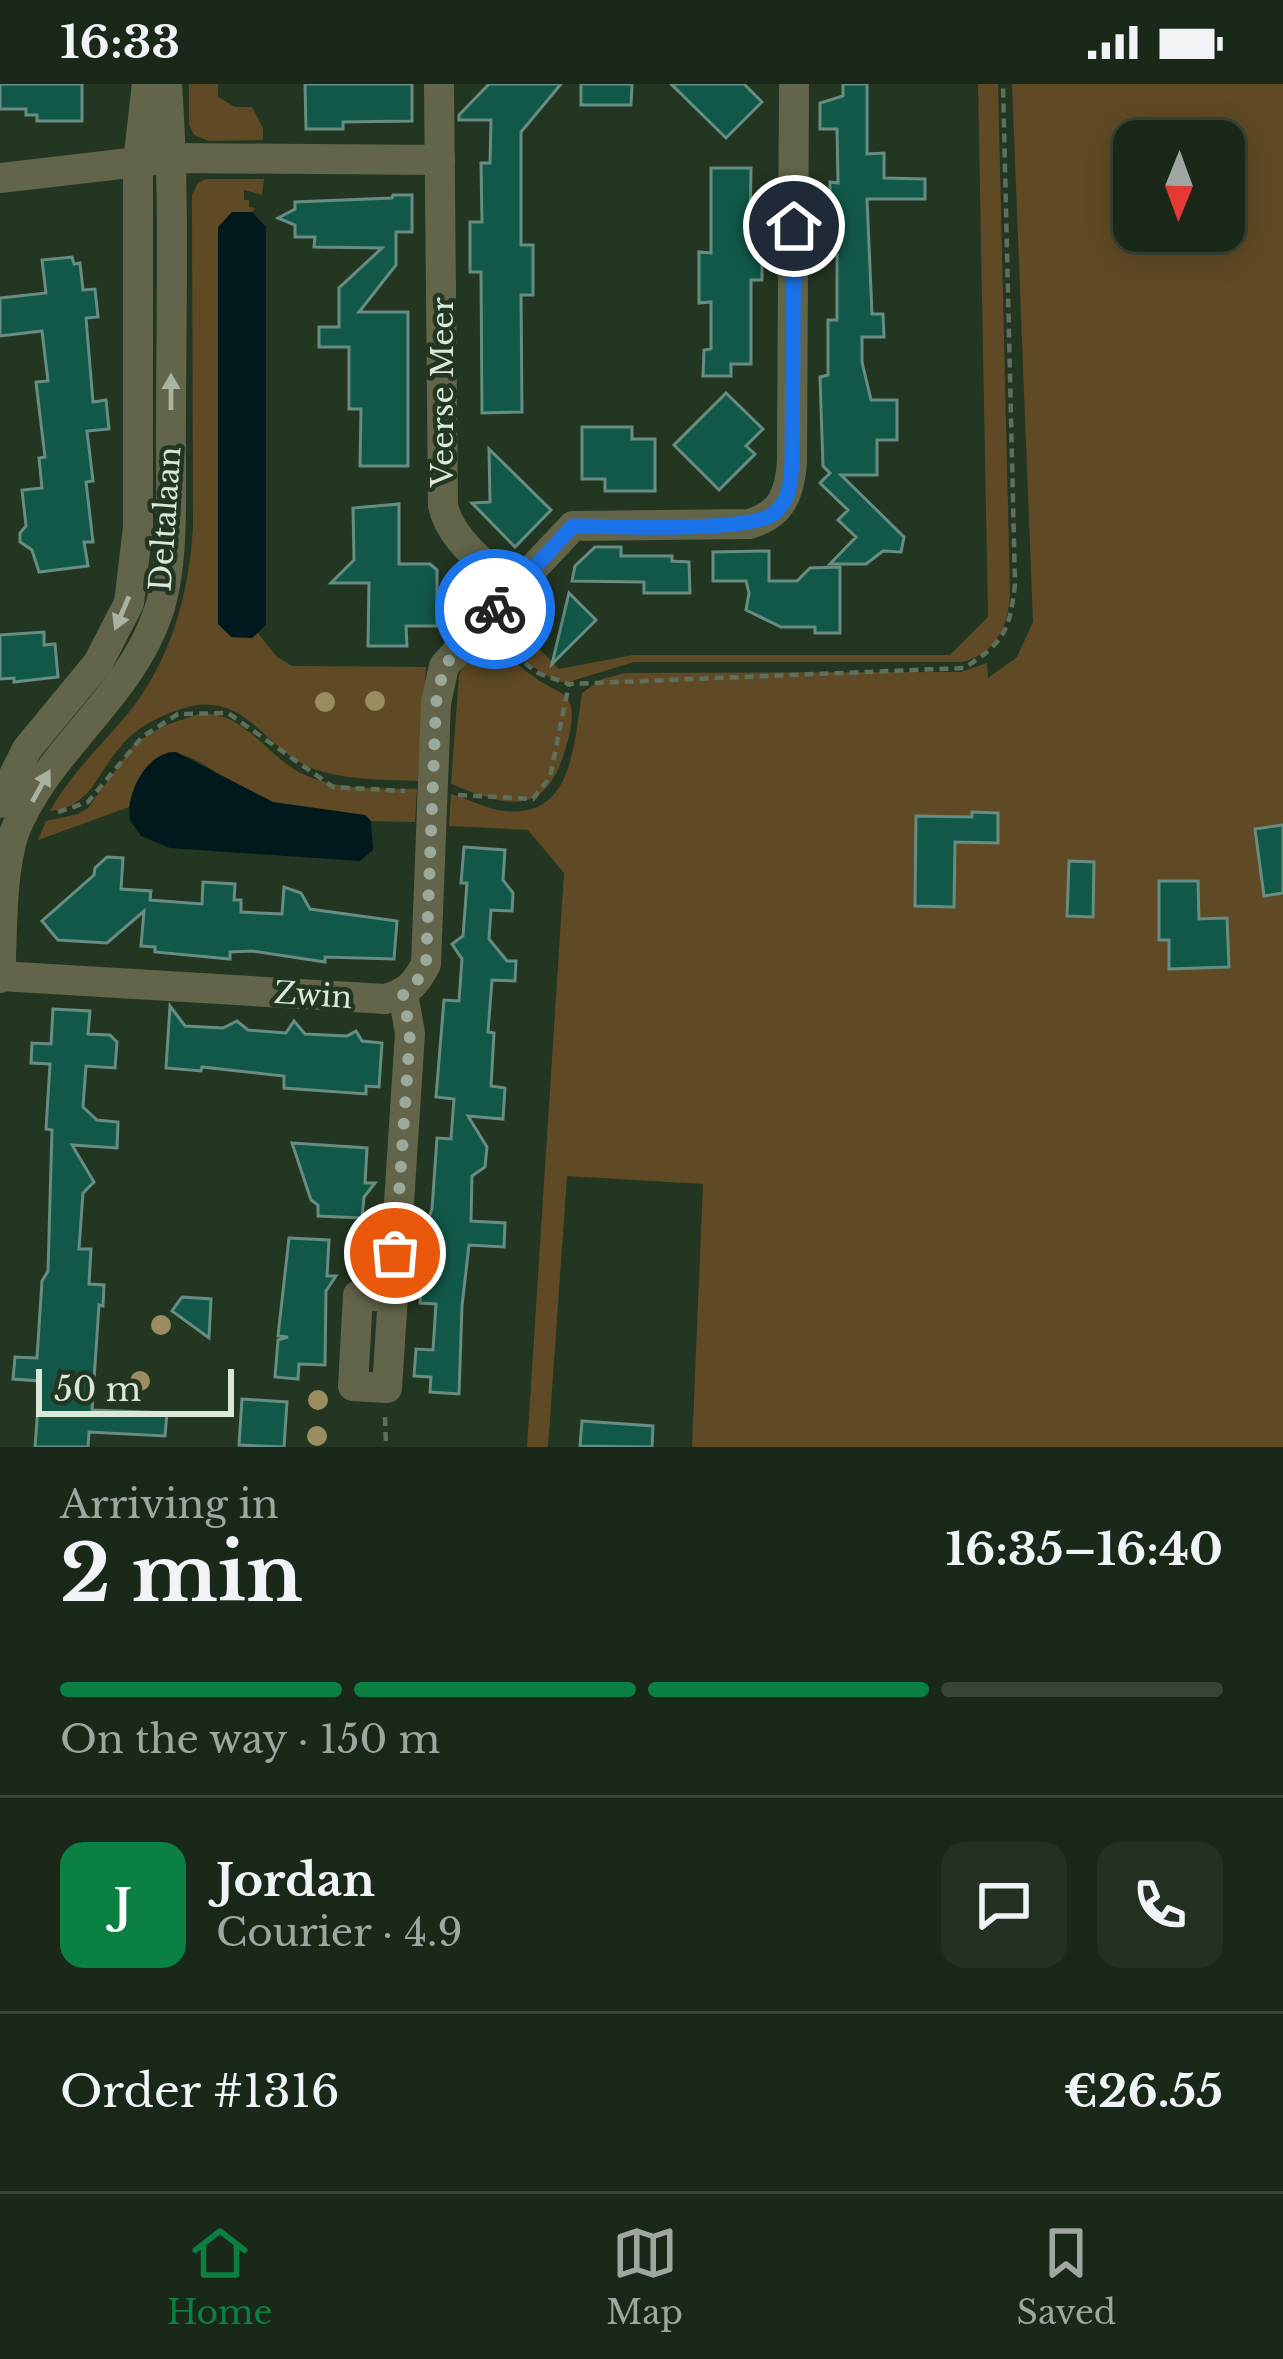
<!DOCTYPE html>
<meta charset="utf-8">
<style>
:root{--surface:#1a2819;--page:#233022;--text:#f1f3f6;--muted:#9fa6a2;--line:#384438;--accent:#0b8043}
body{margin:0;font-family:"Libre Baskerville",serif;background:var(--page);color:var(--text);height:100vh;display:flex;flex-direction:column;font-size:45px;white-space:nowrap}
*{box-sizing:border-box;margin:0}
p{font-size:39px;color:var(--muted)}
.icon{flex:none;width:66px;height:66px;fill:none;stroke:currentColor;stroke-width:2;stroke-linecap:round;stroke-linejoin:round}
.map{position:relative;height:1363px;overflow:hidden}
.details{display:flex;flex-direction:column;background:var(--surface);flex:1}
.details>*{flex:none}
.needle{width:78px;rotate:181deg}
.buttons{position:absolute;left:1113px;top:36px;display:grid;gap:24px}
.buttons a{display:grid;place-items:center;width:132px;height:132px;border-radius:24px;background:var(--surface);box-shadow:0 6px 30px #0003,0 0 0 3px var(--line);font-size:60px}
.scale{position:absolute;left:36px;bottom:30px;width:198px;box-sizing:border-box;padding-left:12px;border:6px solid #dae7d9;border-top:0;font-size:33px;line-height:42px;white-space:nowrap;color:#dae7d9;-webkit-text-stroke:9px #233621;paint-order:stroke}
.pin{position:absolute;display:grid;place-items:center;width:102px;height:102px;color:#fff;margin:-51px;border:6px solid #fff;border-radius:50%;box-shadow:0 3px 12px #0007}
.courier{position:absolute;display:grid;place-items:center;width:120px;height:120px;margin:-60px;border:9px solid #1a73e8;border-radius:50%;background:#fff;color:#222;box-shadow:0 3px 15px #0007}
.headline em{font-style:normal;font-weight:700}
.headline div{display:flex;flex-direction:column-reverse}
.headline{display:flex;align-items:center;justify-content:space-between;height:204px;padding:0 60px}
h1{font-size:78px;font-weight:700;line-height:90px}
.bar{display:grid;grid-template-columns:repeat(4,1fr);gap:18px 12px;align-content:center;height:144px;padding:0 60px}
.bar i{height:15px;border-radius:9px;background:var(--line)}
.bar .current{background:var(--accent)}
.bar p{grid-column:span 4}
.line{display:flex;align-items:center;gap:30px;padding:0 60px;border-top:3px solid var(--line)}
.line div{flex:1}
.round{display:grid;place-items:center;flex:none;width:126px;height:126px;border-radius:24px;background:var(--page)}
.status{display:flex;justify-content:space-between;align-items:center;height:84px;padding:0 60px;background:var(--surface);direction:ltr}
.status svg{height:33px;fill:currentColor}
.menu{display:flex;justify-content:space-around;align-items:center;height:168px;border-top:3px solid var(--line);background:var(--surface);font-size:33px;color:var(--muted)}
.menu a{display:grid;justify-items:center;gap:6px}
.menu .current{color:var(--accent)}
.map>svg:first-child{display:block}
</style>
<div class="status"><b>16:33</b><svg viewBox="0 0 49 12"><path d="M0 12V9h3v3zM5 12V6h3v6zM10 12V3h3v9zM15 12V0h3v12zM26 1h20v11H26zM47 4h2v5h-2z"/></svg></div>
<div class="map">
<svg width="1283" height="1363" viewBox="0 0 1283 1363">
<rect width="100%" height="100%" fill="#233621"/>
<!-- green -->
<g fill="#604a25" fill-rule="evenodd">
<path d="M 189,0 L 218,0 L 218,13 L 235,23 L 252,23 L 263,44 L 263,56 L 209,57 L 194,51 L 189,41 Z"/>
<path d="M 978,0 L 998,0 L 1010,510 C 1009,541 995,571 962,578 L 634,578 L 565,599 C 539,593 515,567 496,548 L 509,534 L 559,585 L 633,571 L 950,571 L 988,533 Z"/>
<path d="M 1012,0 L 1283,0 L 1283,1363 L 692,1363 L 703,1100 L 567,1092 L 548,1363 L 527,1363 L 564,789 L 528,746 L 449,742 L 451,710 C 469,715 486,725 505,727 C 574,735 574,656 582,609 L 602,595 L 625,589 L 961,588 L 987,579 L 988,594 L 1017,573 L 1033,538 ZM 1134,57 L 1224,57 L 1224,147 L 1134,147 Z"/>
<path d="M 206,95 L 264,95 L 262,111 L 244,106 L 244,116 L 249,116 L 249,123 L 255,124 L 252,128 L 234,129 L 231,553 L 252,554 L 258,549 L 277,573 L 292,582 L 426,583 L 418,697 C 382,695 343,697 309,683 C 266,664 246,611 192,622 C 167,628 137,642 121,662 C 97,689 91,723 50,727 C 70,691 99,664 125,633 C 170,580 189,511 193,443 L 192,111 L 198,99 Z"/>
<path d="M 489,554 C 507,570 525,589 547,601 C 555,606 565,609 569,617 C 575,629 570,651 566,663 C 546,735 508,723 451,700 L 459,591 L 464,580 Z"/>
<path d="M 199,630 C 246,627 265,672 303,690 C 338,707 380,704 417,705 L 415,738 L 371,737 L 365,731 C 328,730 288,726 253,711 C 223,697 202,672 169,668 C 148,675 132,701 129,723 L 38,756 L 46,737 L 78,730 L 88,724 L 135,659 L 163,642 Z"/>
</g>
<!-- water -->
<g fill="#00191d">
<path d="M 232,128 L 252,128 L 266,143 L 266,541 L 252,554 L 231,553 L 218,540 L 218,143 Z"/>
<path d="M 176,668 L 273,718 L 365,731 L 371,737 L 373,766 L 360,777 L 170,764 L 141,752 L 130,736 C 126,709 146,668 176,668 Z"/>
</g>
<!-- building -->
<g fill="#115848" stroke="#678c81" stroke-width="3">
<path d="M 0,0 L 82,0 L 82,37 L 37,37 L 37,31 L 26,31 L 26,25 L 0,25 Z"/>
<path d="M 305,0 L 412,0 L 412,37 L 343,38 L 343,45 L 306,45 Z"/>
<path d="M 489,0 L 561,0 L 521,48 L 521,161 L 533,161 L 533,211 L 521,211 L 522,328 L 482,329 L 481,188 L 470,188 L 470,138 L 482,138 L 481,79 L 490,79 L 491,36 L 459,36 L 459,31 Z"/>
<path d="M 581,0 L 632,0 L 631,21 L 581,21 Z"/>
<path d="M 671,0 L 744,0 L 762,18 L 726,54 Z"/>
<path d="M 843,0 L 867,0 L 867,70 L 884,69 L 884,94 L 925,95 L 925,115 L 867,115 L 872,230 L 883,230 L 884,253 L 862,253 L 862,278 L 871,316 L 897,316 L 897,356 L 877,356 L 877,391 L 841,391 L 904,453 L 901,468 L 883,467 L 866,480 L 830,480 L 856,453 L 838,436 L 848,426 L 820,399 L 830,389 L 823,382 L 820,293 L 828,291 L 828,236 L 837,236 L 837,171 L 825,171 L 825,139 L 830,139 L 830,98 L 838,99 L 837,45 L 820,45 L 820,19 L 843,12 Z"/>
<path d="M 711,84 L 751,84 L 750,145 L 762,145 L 762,196 L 751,196 L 751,280 L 731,280 L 731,292 L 703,292 L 704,266 L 711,265 L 711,218 L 699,219 L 699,168 L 711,169 Z"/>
<path d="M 393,111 L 412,111 L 412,148 L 396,148 L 396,181 L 359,228 L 408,228 L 408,382 L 360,382 L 361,325 L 349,325 L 349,263 L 319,263 L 319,243 L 339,243 L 339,204 L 382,164 L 314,163 L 315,153 L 295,153 L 295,141 L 278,134 L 295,125 L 295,118 L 392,114 Z"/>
<path d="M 72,173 L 74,180 L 80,179 L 83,206 L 95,205 L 98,233 L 86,234 L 93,318 L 106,316 L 109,345 L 87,347 L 93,397 L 86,398 L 93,458 L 84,458 L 88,482 L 39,488 L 32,466 L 20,458 L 20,449 L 26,442 L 22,406 L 42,404 L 39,374 L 45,373 L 36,298 L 48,297 L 42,247 L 0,252 L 0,214 L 46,209 L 42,176 Z"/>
<path d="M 726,309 L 763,345 L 746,362 L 755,370 L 719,406 L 674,361 Z"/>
<path d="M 582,343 L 632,343 L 632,355 L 655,355 L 655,407 L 605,407 L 605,395 L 582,395 Z"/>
<path d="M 489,365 L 551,426 L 515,463 L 472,419 L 490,418 Z"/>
<path d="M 399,420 L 399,480 L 430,480 L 437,486 L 437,542 L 406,542 L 407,562 L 368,562 L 369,499 L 331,499 L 354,476 L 353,424 Z"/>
<path d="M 595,463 L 621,463 L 621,472 L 672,472 L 672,477 L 689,478 L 690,509 L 644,509 L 644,498 L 572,497 L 575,482 Z"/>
<path d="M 769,467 L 769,497 L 797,497 L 810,484 L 840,483 L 840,549 L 815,549 L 815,543 L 781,543 L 746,526 L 749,509 L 746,497 L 713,497 L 713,468 Z"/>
<path d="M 569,509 L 596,536 L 552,580 Z"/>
<path d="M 44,548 L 44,561 L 55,560 L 58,593 L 14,598 L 14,594 L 0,595 L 0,551 Z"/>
<path d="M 972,728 L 998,729 L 998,759 L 955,758 L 954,823 L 915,822 L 916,732 L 972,733 Z"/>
<path d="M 1283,741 L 1283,809 L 1264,812 L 1255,745 Z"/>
<path d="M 464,763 L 505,766 L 503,796 L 513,809 L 512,827 L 491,826 L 489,855 L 507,877 L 516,877 L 515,897 L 492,896 L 488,948 L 494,949 L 491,1002 L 505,1004 L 503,1035 L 468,1032 L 487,1063 L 485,1083 L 472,1092 L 471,1137 L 505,1139 L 504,1163 L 469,1161 L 462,1222 L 459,1310 L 430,1308 L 431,1293 L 414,1292 L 416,1265 L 433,1266 L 436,1220 L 420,1219 L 422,1192 L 427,1139 L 432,1125 L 437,1054 L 451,1055 L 454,1015 L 436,1013 L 444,916 L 459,917 L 462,875 L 452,860 L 463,852 L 467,799 L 461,799 Z"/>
<path d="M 107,773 L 123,774 L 121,805 L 151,807 L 150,816 L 202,820 L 203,798 L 235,800 L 234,816 L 241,816 L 241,828 L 282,830 L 284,803 L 301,809 L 310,825 L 397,837 L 394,875 L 325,873 L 325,878 L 253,867 L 230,868 L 230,875 L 155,868 L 155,863 L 141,862 L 144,827 L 107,859 L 58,856 L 42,837 L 94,791 L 95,784 Z"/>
<path d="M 1069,777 L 1094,778 L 1093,833 L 1067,832 Z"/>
<path d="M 1159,797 L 1198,797 L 1199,835 L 1227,834 L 1229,883 L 1169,885 L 1169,856 L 1159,856 Z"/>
<path d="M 170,922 L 185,942 L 223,944 L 237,937 L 248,946 L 286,949 L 294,937 L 305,950 L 347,952 L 356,947 L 362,957 L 382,959 L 379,1003 L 366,1002 L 366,1010 L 284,1004 L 284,992 L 202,983 L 201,987 L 166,984 Z"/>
<path d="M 53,925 L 90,927 L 88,950 L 110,951 L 117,958 L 115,984 L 86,982 L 83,1023 L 97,1036 L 118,1038 L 117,1064 L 72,1061 L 94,1098 L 83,1109 L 79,1165 L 91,1165 L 89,1200 L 104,1201 L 103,1222 L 99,1221 L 92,1326 L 167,1329 L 165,1352 L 89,1348 L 88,1363 L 35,1363 L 40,1297 L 13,1295 L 15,1273 L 37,1274 L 42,1197 L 48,1187 L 52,1046 L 46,1045 L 50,980 L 31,979 L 32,959 L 51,960 Z"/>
<path d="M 292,1059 L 367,1064 L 365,1099 L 375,1099 L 364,1113 L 362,1134 L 318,1132 L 318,1121 L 311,1116 Z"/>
<path d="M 289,1154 L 329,1156 L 327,1192 L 336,1192 L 326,1207 L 325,1281 L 299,1280 L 298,1295 L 275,1293 L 278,1256 L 288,1253 L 278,1252 Z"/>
<path d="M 182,1213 L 211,1215 L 209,1254 L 172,1227 Z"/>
<path d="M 242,1315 L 287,1318 L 284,1363 L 239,1361 Z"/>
<path d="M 582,1337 L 653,1342 L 652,1363 L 580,1362 Z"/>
</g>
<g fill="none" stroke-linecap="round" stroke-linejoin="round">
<!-- path -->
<g stroke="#5e6f5c" stroke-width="4.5" stroke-dasharray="9 6" stroke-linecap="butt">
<path d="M 501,561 L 538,589 L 569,600 L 964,584 C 1004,559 1010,546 1015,500 L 1003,0"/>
<path d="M 458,711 L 533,715 L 550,693 L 569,600"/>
<path d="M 58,728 L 88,718 L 142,653 L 178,630 L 228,629 L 333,703 L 405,707"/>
<path d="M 385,1333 L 386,1363"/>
</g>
<!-- minor -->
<g stroke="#63654a" stroke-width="30">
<path d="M 439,0 L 443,421 C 449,455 488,482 512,507 L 573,442 L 749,440 C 782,431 790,409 792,377 L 794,0"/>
<path d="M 0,94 L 172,74 L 440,76"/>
<path d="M 0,719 L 27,665 L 98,579 L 129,519 L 138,443 L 138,78 L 147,0"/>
<path d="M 0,892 L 385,915 C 407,909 416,900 426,880 L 436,619 L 444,582 L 512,507"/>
<path d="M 0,894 C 3,848 0,794 14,749 C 47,665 129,615 158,529 C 176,477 170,394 171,338 C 171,225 175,113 167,0"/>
<path d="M 392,1213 L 358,1211 L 353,1302 L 387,1304 L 410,949 L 403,910"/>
</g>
</g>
<!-- trees -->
<g fill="#9a8c5e">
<circle cx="375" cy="617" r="10"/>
<circle cx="325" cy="618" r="10"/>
<circle cx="161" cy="1241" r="10"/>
<circle cx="140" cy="1297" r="10"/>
<circle cx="318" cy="1316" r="10"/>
<circle cx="317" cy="1352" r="10"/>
</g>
<!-- one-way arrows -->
<defs><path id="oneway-solid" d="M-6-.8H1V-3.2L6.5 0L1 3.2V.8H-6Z" transform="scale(3)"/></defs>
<g fill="#aab3a0">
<use href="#oneway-solid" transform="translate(171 308) rotate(-90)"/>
<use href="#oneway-solid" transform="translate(122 529) rotate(113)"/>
<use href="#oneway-solid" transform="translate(41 702) rotate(-61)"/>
</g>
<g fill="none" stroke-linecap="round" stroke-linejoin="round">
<!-- done -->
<path stroke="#9aa999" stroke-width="12" stroke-dasharray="0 21.6" d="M 395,1169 L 410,949 L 403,910 L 417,897 L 426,880 L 436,619 L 444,582 L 495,525"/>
<!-- route -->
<path stroke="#1a73e8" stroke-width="15" d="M 495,525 L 573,442 C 612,442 747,449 773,430 C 790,418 791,396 792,377 L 794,142"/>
</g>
<g text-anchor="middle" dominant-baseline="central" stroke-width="9" stroke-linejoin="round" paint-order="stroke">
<!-- street labels -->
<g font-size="30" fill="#dae7d9" stroke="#233621">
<text transform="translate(442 308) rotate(-90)">Veerse Meer</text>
<text transform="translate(165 435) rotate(-86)">Deltalaan</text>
<text transform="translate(313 911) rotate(4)">Zwin</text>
</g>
</g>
</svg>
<div class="buttons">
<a><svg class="needle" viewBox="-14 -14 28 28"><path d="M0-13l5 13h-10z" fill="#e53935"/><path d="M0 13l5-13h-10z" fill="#9fa6a2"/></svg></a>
</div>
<div class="scale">50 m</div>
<div class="pin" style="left:395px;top:1169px;background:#ea580c"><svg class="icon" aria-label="bag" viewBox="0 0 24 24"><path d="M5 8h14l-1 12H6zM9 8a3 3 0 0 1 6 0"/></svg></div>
<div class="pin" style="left:794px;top:142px;background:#1f2937"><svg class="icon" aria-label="home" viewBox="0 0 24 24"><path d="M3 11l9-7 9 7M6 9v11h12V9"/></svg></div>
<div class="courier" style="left:495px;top:525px"><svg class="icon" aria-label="bike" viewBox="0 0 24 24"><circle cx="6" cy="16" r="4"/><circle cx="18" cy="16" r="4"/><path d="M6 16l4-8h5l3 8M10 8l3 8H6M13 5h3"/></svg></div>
</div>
<section class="details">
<div class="headline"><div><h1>2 min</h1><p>Arriving in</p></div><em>16:35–16:40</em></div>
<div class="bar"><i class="current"></i><i class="current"></i><i class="current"></i><i></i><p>On the way · 150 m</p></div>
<div class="line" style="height:216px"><b class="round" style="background:var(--accent);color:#fff">J</b><div><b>Jordan</b><p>Courier · 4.9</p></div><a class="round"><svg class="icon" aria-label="chat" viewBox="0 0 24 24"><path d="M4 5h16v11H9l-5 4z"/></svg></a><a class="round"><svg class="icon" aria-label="phone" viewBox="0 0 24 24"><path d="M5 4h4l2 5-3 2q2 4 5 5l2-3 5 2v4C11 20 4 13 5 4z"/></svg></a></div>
<div class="line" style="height:156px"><div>Order #1316</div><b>€26.55</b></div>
</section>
<nav class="menu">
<a class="current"><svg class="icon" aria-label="home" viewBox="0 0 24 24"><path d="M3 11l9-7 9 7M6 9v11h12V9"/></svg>Home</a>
<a><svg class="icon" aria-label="map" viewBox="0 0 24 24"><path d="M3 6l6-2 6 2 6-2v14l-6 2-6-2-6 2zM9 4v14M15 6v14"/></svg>Map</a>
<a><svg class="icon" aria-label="saved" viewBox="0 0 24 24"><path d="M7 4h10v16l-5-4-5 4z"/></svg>Saved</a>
</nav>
